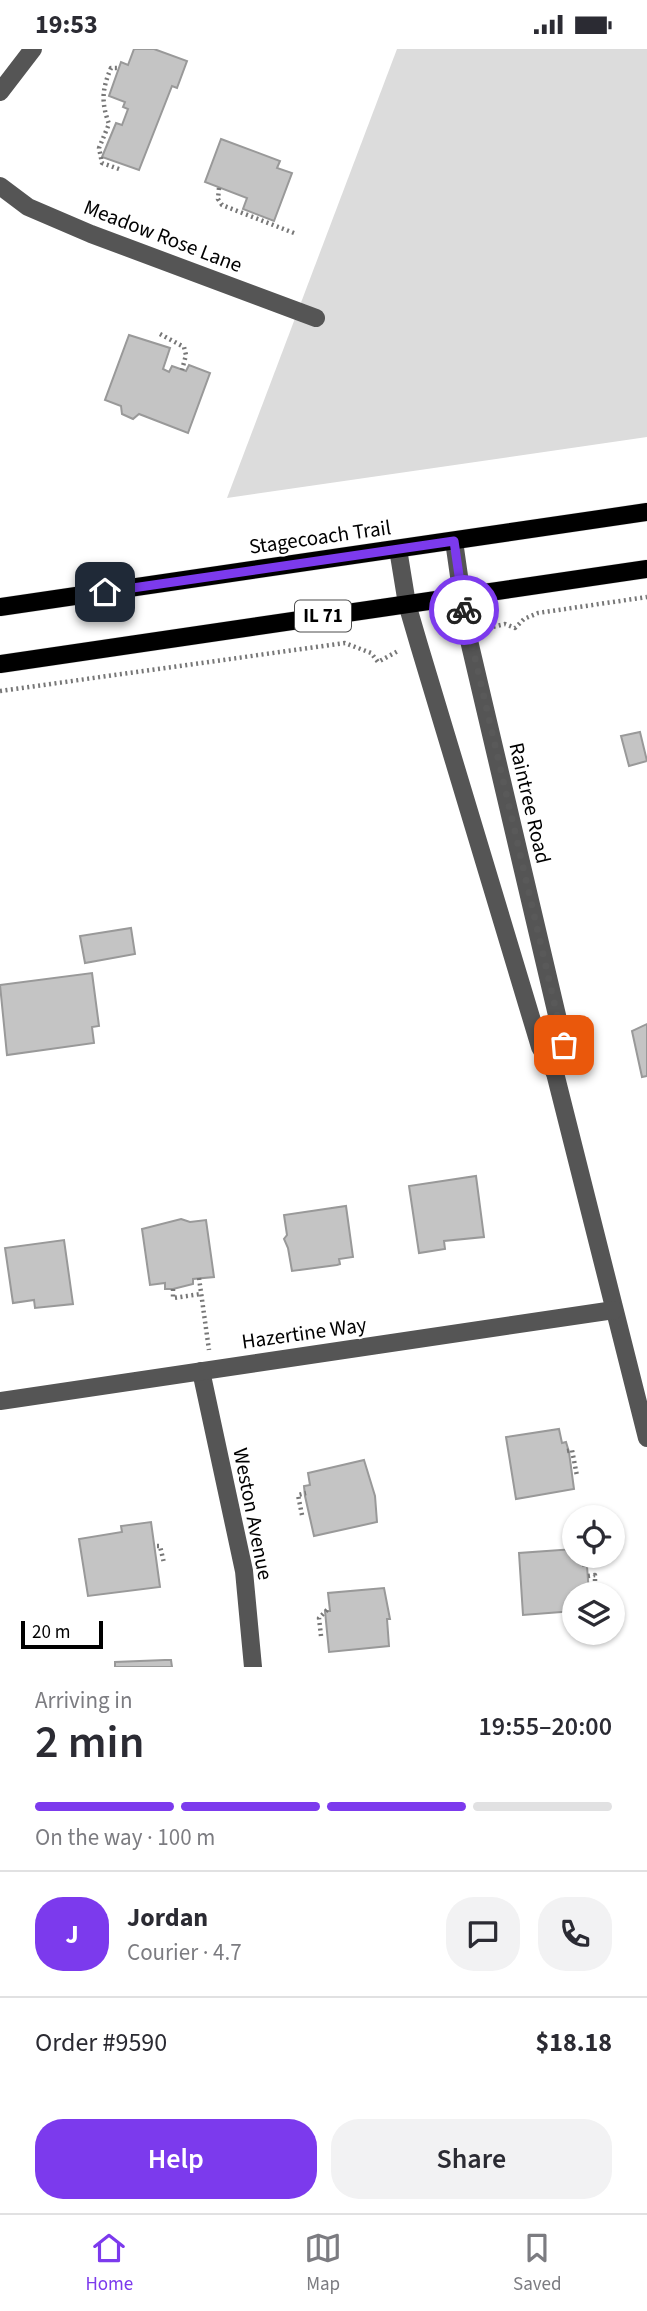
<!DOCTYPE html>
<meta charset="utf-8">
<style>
:root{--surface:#fff;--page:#f2f2f3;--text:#2b2b33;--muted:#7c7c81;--line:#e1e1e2;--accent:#7c3aed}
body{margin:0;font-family:"Source Sans 3",sans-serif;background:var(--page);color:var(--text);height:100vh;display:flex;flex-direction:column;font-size:26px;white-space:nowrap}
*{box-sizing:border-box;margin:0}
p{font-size:23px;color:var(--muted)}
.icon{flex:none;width:38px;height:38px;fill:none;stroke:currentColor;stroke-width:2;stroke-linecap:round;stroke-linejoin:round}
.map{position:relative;height:1618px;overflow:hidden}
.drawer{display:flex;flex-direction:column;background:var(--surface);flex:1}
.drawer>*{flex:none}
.fabs{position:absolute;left:562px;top:1456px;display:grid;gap:14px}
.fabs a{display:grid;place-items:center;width:63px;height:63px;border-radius:50%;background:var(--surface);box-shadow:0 2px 5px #0004;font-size:35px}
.scale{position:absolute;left:21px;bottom:18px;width:82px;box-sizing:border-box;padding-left:7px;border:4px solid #000;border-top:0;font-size:19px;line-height:24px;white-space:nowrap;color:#000;-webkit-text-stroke:5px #fff;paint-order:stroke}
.pin{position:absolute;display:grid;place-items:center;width:60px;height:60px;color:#fff;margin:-30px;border-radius:14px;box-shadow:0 4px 10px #0006}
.courier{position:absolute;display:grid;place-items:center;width:70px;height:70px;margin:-35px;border:5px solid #7c3aed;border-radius:50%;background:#fff;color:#222;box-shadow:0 2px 9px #0007}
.headline em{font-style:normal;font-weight:600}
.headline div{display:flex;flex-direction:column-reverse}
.headline{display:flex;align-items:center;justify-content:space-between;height:119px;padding:0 35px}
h1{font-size:46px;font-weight:600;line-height:52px}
.bar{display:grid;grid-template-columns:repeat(4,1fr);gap:10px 7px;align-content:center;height:84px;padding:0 35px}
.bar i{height:9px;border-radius:5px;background:var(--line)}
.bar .current{background:var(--accent)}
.bar p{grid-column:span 4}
.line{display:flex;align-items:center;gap:18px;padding:0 35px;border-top:2px solid var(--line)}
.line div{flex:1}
.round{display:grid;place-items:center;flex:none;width:74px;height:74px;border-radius:28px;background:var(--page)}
.primary-button{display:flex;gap:14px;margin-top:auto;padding:14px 35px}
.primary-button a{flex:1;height:80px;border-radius:28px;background:var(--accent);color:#fff;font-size:28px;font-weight:600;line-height:80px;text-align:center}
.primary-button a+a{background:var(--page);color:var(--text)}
.status{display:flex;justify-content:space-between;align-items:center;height:49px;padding:0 35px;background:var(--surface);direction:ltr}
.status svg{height:19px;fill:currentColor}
.tab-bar{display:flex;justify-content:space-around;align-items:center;height:98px;border-top:2px solid var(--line);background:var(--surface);font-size:19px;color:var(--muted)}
.tab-bar a{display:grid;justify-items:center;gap:4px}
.tab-bar .current{color:var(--accent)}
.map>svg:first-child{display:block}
</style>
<div class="status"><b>19:53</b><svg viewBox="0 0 49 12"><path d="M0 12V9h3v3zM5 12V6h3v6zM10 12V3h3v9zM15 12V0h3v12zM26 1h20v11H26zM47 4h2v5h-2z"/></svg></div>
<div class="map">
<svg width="647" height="1618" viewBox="0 0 647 1618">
<rect width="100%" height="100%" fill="#fff"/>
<!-- green -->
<path fill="#dcdcdc" d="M 397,0 L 647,0 L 647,388 L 227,449 Z"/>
<!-- building -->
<g fill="#c4c4c4" stroke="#999" stroke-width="2">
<path d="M 134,0 L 154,0 L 187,12 L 177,39 L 172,37 L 139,121 L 102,108 L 116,74 L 122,76 L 128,60 L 123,58 L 125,53 L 109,47 L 121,13 L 128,16 Z"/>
<path d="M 221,90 L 280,112 L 277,119 L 292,124 L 274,172 L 243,160 L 247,149 L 205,133 Z"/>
<path d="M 129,286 L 170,299 L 163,320 L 169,323 L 172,317 L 186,322 L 189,316 L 210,324 L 188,384 L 139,365 L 133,370 L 122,365 L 121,357 L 105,351 Z"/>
<path d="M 640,683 L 647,712 L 629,717 L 621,687 Z"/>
<path d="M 131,879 L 135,905 L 85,914 L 80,887 Z"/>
<path d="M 92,924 L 99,977 L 92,978 L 94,994 L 7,1006 L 0,936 Z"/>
<path d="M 647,975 L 647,1027 L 642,1028 L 632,982 Z"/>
<path d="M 476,1127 L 484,1188 L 444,1192 L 445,1200 L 419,1204 L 409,1137 Z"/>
<path d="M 346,1157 L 353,1208 L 339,1210 L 340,1215 L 337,1216 L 292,1222 L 288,1199 L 284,1190 L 287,1186 L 284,1166 Z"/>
<path d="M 181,1170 L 190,1173 L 206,1171 L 214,1228 L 193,1230 L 193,1235 L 173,1240 L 165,1240 L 165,1234 L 150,1236 L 142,1180 Z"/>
<path d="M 64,1191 L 73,1255 L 35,1259 L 34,1251 L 13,1254 L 5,1199 Z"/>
<path d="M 559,1380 L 562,1394 L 566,1393 L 569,1403 L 574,1440 L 516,1450 L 506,1388 Z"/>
<path d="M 364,1411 L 375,1447 L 377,1473 L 314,1487 L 305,1447 L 304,1437 L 310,1436 L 308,1424 Z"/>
<path d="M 151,1473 L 160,1538 L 88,1547 L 79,1490 L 122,1483 L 121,1477 Z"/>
<path d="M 574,1500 L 574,1507 L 582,1507 L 583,1517 L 587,1517 L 589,1545 L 574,1545 L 574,1562 L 523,1566 L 519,1504 Z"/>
<path d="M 384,1539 L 390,1570 L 387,1570 L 389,1597 L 329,1603 L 325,1562 L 330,1562 L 328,1544 Z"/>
<path d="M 165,1611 L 171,1611 L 172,1618 L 115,1618 L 115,1613 Z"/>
</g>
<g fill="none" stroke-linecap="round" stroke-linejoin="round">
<defs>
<g id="major">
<path d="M 0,558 L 647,463"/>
<path d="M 0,615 L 647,520"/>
</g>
</defs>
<!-- major casing -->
<use href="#major" stroke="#dbdbdb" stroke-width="19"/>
<!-- path -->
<g stroke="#777" stroke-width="4.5" stroke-dasharray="2 3.5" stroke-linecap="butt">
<path d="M 119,120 L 102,114 L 99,99 L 109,75 C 101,53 102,40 111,19 L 120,19"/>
<path d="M 219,139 L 218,150 L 222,156 L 294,184"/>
<path d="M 160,285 L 184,298 L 186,306 L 182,321"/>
<path d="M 488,579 L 505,575 L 515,579 L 524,570 L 538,564 L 647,548"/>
<path d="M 0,642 L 345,594 L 371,604 L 378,613 L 398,602"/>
<path d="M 199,1229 L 209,1301"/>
<path d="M 173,1240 L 173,1249 L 201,1245"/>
<path d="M 567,1402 L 572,1401 L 577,1427"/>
<path d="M 302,1466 L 298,1446 L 306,1444"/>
<path d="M 157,1497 L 160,1497 L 164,1514"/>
<path d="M 588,1527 L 595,1526 L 595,1544"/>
<path d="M 321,1587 L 319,1569 L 329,1559"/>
</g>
<!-- minor -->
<g stroke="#555" stroke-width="18">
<path d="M 0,43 L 33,0"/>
<path d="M 0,137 L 28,158 L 91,185 L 316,269"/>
<path d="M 454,492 L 467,583 L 564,996 L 555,1024"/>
<path d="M 398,500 L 407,555 L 419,596 L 540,998 L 555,1024 L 647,1389"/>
<path d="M 201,1322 L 244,1522 L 253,1618"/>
<path d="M 0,1352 L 614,1261"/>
</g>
<!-- major -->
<use href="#major" stroke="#000" stroke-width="18"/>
</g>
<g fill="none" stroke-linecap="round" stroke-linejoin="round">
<!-- done -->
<path stroke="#595959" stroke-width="7" stroke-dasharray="0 12.6" d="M 464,561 L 564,996"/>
<!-- route -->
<path stroke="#7c3aed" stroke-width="9" d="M 105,543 L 454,492 L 464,561"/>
</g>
<g text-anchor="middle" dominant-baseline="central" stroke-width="5" stroke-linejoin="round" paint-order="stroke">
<!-- shield labels -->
<rect fill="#fff" stroke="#4c4c4c" stroke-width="2" x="295" y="551.5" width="56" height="31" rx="5"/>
<g font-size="19" font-weight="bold" fill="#000">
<text x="323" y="567">IL 71</text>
</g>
<!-- street labels -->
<g font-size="21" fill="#000" stroke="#fff">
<text transform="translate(163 187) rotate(21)">Meadow Rose Lane</text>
<text transform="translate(320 488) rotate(-8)">Stagecoach Trail</text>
<text transform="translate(530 754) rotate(77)">Raintree Road</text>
<text transform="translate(304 1284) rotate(-8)">Hazertine Way</text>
<text transform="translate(253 1465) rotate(79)">Weston Avenue</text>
</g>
</g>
</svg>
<div class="fabs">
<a><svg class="icon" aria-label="locate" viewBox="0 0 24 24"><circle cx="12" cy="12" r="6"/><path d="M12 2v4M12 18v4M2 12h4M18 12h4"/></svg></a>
<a><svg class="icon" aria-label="layers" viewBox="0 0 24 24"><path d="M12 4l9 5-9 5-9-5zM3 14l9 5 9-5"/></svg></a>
</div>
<div class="scale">20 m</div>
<div class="pin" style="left:564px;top:996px;background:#ea580c"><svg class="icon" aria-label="bag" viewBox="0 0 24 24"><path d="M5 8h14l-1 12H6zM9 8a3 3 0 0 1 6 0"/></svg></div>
<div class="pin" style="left:105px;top:543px;background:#1f2937"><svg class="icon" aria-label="home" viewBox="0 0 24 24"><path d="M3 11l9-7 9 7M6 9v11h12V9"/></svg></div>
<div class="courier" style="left:464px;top:561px"><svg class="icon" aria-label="bike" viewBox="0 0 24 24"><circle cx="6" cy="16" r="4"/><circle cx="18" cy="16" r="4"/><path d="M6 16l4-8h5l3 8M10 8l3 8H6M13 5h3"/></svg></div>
</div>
<section class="drawer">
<div class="headline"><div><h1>2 min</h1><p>Arriving in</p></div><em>19:55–20:00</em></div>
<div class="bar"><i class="current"></i><i class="current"></i><i class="current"></i><i></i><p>On the way · 100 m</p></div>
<div class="line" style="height:126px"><b class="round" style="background:var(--accent);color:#fff">J</b><div><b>Jordan</b><p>Courier · 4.7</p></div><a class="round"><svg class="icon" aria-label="chat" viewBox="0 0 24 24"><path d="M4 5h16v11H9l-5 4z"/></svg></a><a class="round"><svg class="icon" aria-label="phone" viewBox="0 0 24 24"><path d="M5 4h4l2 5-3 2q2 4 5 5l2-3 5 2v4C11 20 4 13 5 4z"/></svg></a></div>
<div class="line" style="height:91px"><div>Order #9590</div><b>$18.18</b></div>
<div class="primary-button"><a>Help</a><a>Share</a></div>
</section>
<nav class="tab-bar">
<a class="current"><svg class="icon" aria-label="home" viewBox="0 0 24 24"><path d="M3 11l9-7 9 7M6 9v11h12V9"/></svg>Home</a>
<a><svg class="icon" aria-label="map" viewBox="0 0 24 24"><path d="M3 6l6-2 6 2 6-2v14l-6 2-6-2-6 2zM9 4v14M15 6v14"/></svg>Map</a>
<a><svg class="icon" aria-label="saved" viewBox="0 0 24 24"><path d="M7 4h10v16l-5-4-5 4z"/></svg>Saved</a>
</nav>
